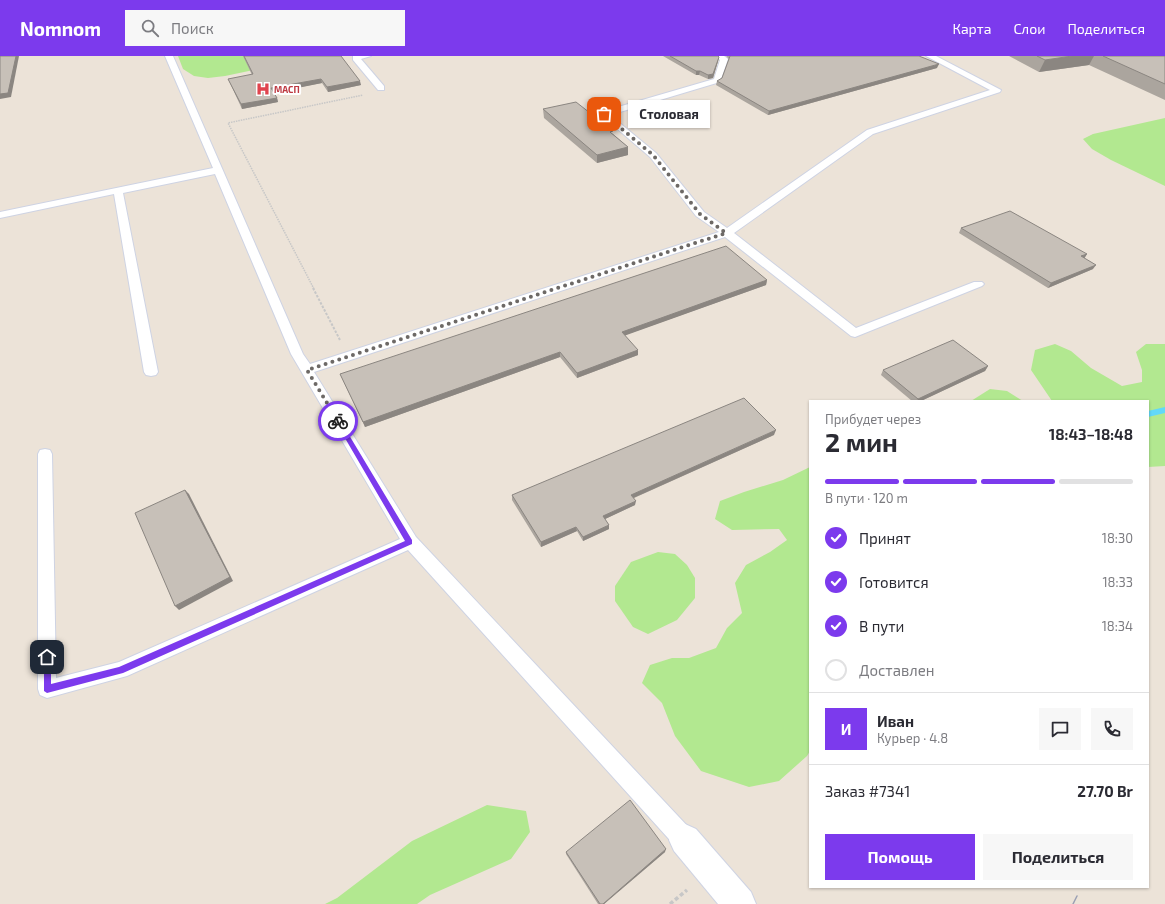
<!DOCTYPE html>
<html lang="ru">
<meta charset="utf-8">
<style>
:root{--surface:#fff;--page:#f7f7f7;--text:#2b2b33;--muted:#7c7c81;--line:#e1e1e2;--accent:#7c3aed}
body{margin:0;font-family:"Exo 2",sans-serif;background:var(--page);color:var(--text);height:100vh;display:flex;flex-direction:column;font-size:15px;white-space:nowrap}
*{box-sizing:border-box;margin:0}
p{font-size:13px;color:var(--muted)}
.icon{flex:none;width:22px;height:22px;fill:none;stroke:currentColor;stroke-width:2;stroke-linecap:round;stroke-linejoin:round}
.map{position:relative;flex:1;overflow:hidden}
.sheet{position:absolute;left:809px;top:344px;width:340px;height:488px;display:flex;flex-direction:column;background:var(--surface);border-radius:0px;box-shadow:0 1px 3px #0004}
.sheet>*{flex:none}
.pin{position:absolute;display:grid;place-items:center;width:34px;height:34px;color:#fff;margin:-17px;border-radius:8px;box-shadow:0 2px 6px #0006}
.courier{position:absolute;display:grid;place-items:center;width:40px;height:40px;margin:-20px;border:3px solid #7c3aed;border-radius:50%;background:#fff;color:#222;box-shadow:0 1px 5px #0007}
.bubble{position:absolute;height:28px;border-radius:0px;background:var(--surface);box-shadow:0 1px 3px #0004;font-size:13px;font-weight:700;line-height:28px;text-align:center}
.summary em{font-style:normal;font-weight:700}
.summary div{display:flex;flex-direction:column-reverse}
.summary{display:flex;align-items:center;justify-content:space-between;height:68px;padding:0 16px}
h1{font-size:26px;font-weight:700;line-height:30px}
.bar{display:grid;grid-template-columns:repeat(4,1fr);gap:6px 4px;align-content:center;height:48px;padding:0 16px}
.bar i{height:5px;border-radius:3px;background:var(--line)}
.bar .active{background:var(--accent)}
.bar p{grid-column:span 4}
.line{display:flex;align-items:center;gap:10px;padding:0 16px;border-top:1px solid var(--line)}
.line div{flex:1}
.round{display:grid;place-items:center;flex:none;width:42px;height:42px;border-radius:0px;background:var(--page)}
ol{padding:0 16px;list-style:none}
li{display:flex;align-items:center;gap:12px;height:44px}
li p{margin-inline-start:auto}
li .icon{padding:4px;border-radius:50%;background:var(--accent);color:#fff;stroke-width:4}
li:last-child{color:var(--muted)}
li i{width:22px;height:22px;border:2px solid var(--line);border-radius:50%}
.primary-button{display:flex;gap:8px;margin-top:auto;padding:8px 16px}
.primary-button a{flex:1;height:46px;border-radius:0px;background:var(--accent);color:#fff;font-size:16px;font-weight:700;line-height:46px;text-align:center}
.primary-button a+a{background:var(--page);color:var(--text)}
header{display:flex;align-items:center;gap:24px;box-sizing:border-box;height:56px;padding:0 20px;background:var(--accent);color:#fff}
header strong{font-size:19px}
nav{display:flex;gap:22px;margin-inline-start:auto;font-size:14px}
.search{width:280px;height:36px;background:var(--page);display:flex;align-items:center;gap:10px;box-sizing:border-box;padding:0 14px;border-radius:0px;color:var(--muted);font-size:15px}
.map>svg:first-child{display:block}
</style>
<header>
<strong>Nomnom</strong>
<div class="search"><svg class="icon" aria-label="search" viewBox="0 0 24 24"><circle cx="10" cy="10" r="6"/><path d="M15 15l6 6"/></svg>Поиск</div>
<nav><a>Карта</a><a>Слои</a><a>Поделиться</a></nav>
</header>
<div class="map">
<svg width="1165" height="848" viewBox="0 0 1165 848">
<rect width="100%" height="100%" fill="#ece3d8"/>
<!-- green -->
<g fill="#b2e890">
<path d="M 178,0 L 319,0 L 225,20 L 208,22 L 194,20 L 183,13 Z"/>
<path d="M 1165,62 L 1165,130 L 1111,104 L 1092,93 L 1083,83 L 1093,78 Z"/>
<path d="M 1055,288 L 1071,295 L 1091,312 L 1122,330 L 1142,326 L 1142,314 L 1136,296 L 1146,288 L 1165,288 L 1165,410 L 1148,411 L 1148,345 L 1052,345 L 1031,314 L 1035,294 Z"/>
<path d="M 990,333 L 1007,335 L 1023,345 L 971,345 Z"/>
<path d="M 810,411 L 810,695 L 807,700 L 779,725 L 749,731 L 701,715 L 675,680 L 662,647 L 642,627 L 650,609 L 672,602 L 689,602 L 716,592 L 727,572 L 742,557 L 735,527 L 746,509 L 770,496 L 787,484 L 779,473 L 732,474 L 715,463 L 720,445 L 744,436 L 783,424 Z"/>
<path d="M 658,496 L 675,498 L 687,509 L 695,522 L 695,542 L 677,564 L 648,578 L 633,571 L 615,545 L 615,530 L 631,506 Z"/>
<path d="M 487,749 L 526,755 L 530,776 L 511,803 L 430,839 L 417,848 L 325,848 L 337,842 L 412,785 Z"/>
</g>
<g fill="none" stroke-linecap="round" stroke-linejoin="round">
<!-- stream -->
<path fill="#62d8f8" fill-rule="evenodd" d="M 1165,351 L 1165,357 L 1148,361 L 1148,355 Z"/>
<defs>
<g id="lane">
<path d="M 165,0 L 173,0 L 303,298 L 310,308 L 719,176 L 696,160 L 650,101 L 600,58 L 601,56 L 714,23 L 720,4 L 715,0 L 724,0 L 728,3 L 720,26 L 610,59 L 656,97 L 704,156 L 727,172 L 867,74 L 990,34 L 926,0 L 936,0 L 1001,34 L 1000,36 L 873,78 L 734,177 L 856,272 L 974,226 L 982,226 L 984,228 L 982,230 L 855,281 L 851,280 L 725,181 L 314,316 L 416,481 L 693,776 L 696,784 L 693,792 L 685,795 L 677,792 L 408,494 L 127,620 L 47,642 L 40,639 L 38,633 L 38,398 L 40,394 L 45,393 L 50,394 L 52,398 L 56,622 L 119,606 L 400,483 L 291,298 L 215,118 L 123,137 L 158,316 L 156,319 L 151,320 L 146,319 L 144,316 L 114,138 L 0,162 L 0,156 L 213,112 Z"/>
<path d="M 353,0 L 371,0 L 361,3 L 384,30 L 384,34 L 378,34 L 353,4 Z"/>
</g>
<path id="street" d="M 685,768 L 696,773 L 751,836 L 756,848 L 718,848 L 674,795 L 669,784 L 674,773 Z"/>
</defs>
<!-- lane casing -->
<use href="#lane" stroke="#ced3e3" stroke-width="2"/>
<!-- street casing -->
<use href="#street" stroke="#ced3e3" stroke-width="2"/>
<!-- path-far2 -->
<path stroke="#c7c7c7" stroke-width="1.5" stroke-dasharray="1.5 1" stroke-linecap="butt" d="M 314,233 L 228,67 L 363,39"/>
<!-- path-far1 -->
<path stroke="#c7c7c7" stroke-width="2" stroke-dasharray="2.5 1.5" stroke-linecap="butt" d="M 313,232 L 340,284"/>
<!-- path -->
<path stroke="#c7c7c7" stroke-width="3.5" stroke-dasharray="4 2.5" stroke-linecap="butt" d="M 670,848 L 687,834"/>
<!-- lane -->
<use href="#lane" fill="#fff" fill-rule="evenodd"/>
<!-- street -->
<use href="#street" fill="#fff" fill-rule="evenodd"/>
<!-- tram -->
<path stroke="#9ba0b4" stroke-width="1.5" d="M 1073,848 L 1077,840"/>
</g>
<!-- wall -->
<g fill="#aba59e">
<path d="M 243,0 L 341,0 L 361,29 L 328,36 L 322,27 L 274,36 L 277,42 L 278,46 L 242,53 L 228,23 L 252,19 Z"/>
<path d="M 663,0 L 718,0 L 718,5 L 713,22 L 708,23 L 699,19 L 696,19 Z"/>
<path d="M 726,0 L 919,0 L 937,12 L 768,59 L 716,29 L 717,25 L 722,22 L 729,3 Z"/>
<path d="M 1009,0 L 1165,0 L 1165,44 L 1089,9 L 1039,16 Z"/>
<path d="M 543,53 L 613,78 L 628,91 L 628,99 L 597,107 L 544,62 Z"/>
<path d="M 961,172 L 1087,198 L 1084,202 L 1093,213 L 1048,232 L 959,177 Z"/>
<path d="M 767,224 L 766,229 L 625,279 L 638,299 L 577,322 L 560,301 L 365,371 L 340,318 Z"/>
<path d="M 988,310 L 985,315 L 921,345 L 912,345 L 881,319 L 883,314 Z"/>
<path d="M 774,379 L 634,442 L 635,449 L 605,463 L 609,469 L 609,473 L 583,485 L 577,475 L 541,491 L 512,444 L 512,439 Z"/>
<path d="M 566,796 L 665,796 L 604,848 L 598,848 L 566,798 Z"/>
</g>
<!-- shaded-wall -->
<g fill="#8b8681">
<path d="M 16,0 L 19,0 L 11,41 L 0,43 L 0,38 Z"/>
<path d="M 1072,0 L 1094,0 L 1089,9 L 1039,16 L 1045,4 Z"/>
<path d="M 719,1 L 718,5 L 713,22 L 708,23 L 708,19 Z"/>
<path d="M 939,8 L 937,12 L 768,59 L 769,55 Z"/>
<path d="M 696,15 L 700,15 L 699,19 L 696,19 Z"/>
<path d="M 321,23 L 322,27 L 273,37 L 271,32 Z"/>
<path d="M 360,25 L 361,29 L 328,36 L 327,31 Z"/>
<path d="M 277,42 L 278,46 L 242,53 L 241,48 Z"/>
<path d="M 628,91 L 628,99 L 597,107 L 597,99 Z"/>
<path d="M 1087,198 L 1084,203 L 1081,200 Z"/>
<path d="M 1096,209 L 1093,213 L 1048,232 L 1051,227 Z"/>
<path d="M 767,224 L 766,229 L 621,281 L 622,276 Z"/>
<path d="M 638,294 L 638,299 L 577,322 L 577,317 Z"/>
<path d="M 560,296 L 560,301 L 365,371 L 363,366 Z"/>
<path d="M 988,310 L 985,315 L 921,345 L 917,345 L 918,343 Z"/>
<path d="M 776,374 L 774,379 L 631,443 L 631,439 Z"/>
<path d="M 185,434 L 189,438 L 233,525 L 179,554 L 175,550 Z"/>
<path d="M 636,445 L 635,449 L 603,464 L 603,460 Z"/>
<path d="M 609,469 L 609,473 L 583,485 L 583,481 Z"/>
<path d="M 576,471 L 577,475 L 541,491 L 541,486 Z"/>
<path d="M 666,793 L 665,796 L 604,848 L 603,848 Z"/>
</g>
<!-- building -->
<g fill="#c7c0b8" stroke="#8b8681">
<path d="M 0,0 L 16,0 L 8,37 L 0,38 Z"/>
<path d="M 244,0 L 341,0 L 360,25 L 327,31 L 321,23 L 271,32 L 277,42 L 241,48 L 228,23 L 253,18 Z"/>
<path d="M 670,0 L 718,0 L 719,1 L 713,18 L 708,19 L 700,15 L 696,15 Z"/>
<path d="M 730,0 L 919,0 L 939,8 L 769,55 L 717,25 L 722,22 Z"/>
<path d="M 1037,0 L 1072,0 L 1045,4 Z"/>
<path d="M 1103,0 L 1165,0 L 1165,28 Z"/>
<path d="M 576,46 L 613,75 L 610,76 L 628,91 L 597,99 L 543,53 Z"/>
<path d="M 1010,155 L 1087,198 L 1081,200 L 1096,209 L 1051,227 L 961,172 Z"/>
<path d="M 726,190 L 767,224 L 622,276 L 638,294 L 577,317 L 560,296 L 363,366 L 340,318 Z"/>
<path d="M 953,284 L 988,310 L 918,343 L 883,314 Z"/>
<path d="M 744,342 L 776,374 L 631,439 L 636,445 L 603,460 L 609,469 L 583,481 L 576,471 L 541,486 L 512,439 Z"/>
<path d="M 185,434 L 230,521 L 175,550 L 135,457 Z"/>
<path d="M 630,744 L 666,793 L 603,848 L 600,848 L 566,796 Z"/>
</g>
<!-- route -->
<path fill="#7c3aed" d="M 338,363 L 340,364 L 412,484 L 412,488 L 123,617 L 47,637 L 44,635 L 44,599 L 49,599 L 51,601 L 51,628 L 119,611 L 405,485 L 335,365 Z"/>
<g fill="none" stroke-linecap="round" stroke-linejoin="round">
<!-- done -->
<path stroke="#6d6966" stroke-width="4" stroke-dasharray="0 7.2" d="M 338,365 L 307,314 L 726,177 L 700,158 L 653,99 L 604,58"/>
</g>
<!-- icons -->
<defs>
<symbol id="hospital-bare" viewBox="-9 -9 18 18"><path d="M-5-5h3v3.5h4V-5h3V5h-3V1.5h-4V5h-3Z" fill="#e0444e" stroke="#fff" stroke-width="2.5" paint-order="stroke"/></symbol>
</defs>
<g fill-rule="evenodd">
<use href="#hospital-bare" x="253" y="23" width="20" height="20"/>
</g>
<g text-anchor="middle" dominant-baseline="central" stroke-width="4" stroke-linejoin="round" paint-order="stroke">
<!-- far-health labels -->
<g font-size="9" font-weight="bold" fill="#be3a42" stroke="#fff" text-anchor="start">
<text x="274" y="33">МАСП</text>
</g>
</g>
</svg>
<div class="pin" style="left:604px;top:58px;background:#ea580c"><svg class="icon" aria-label="bag" viewBox="0 0 24 24"><path d="M5 8h14l-1 12H6zM9 8a3 3 0 0 1 6 0"/></svg></div>
<div class="pin" style="left:47px;top:601px;background:#1f2937"><svg class="icon" aria-label="home" viewBox="0 0 24 24"><path d="M3 11l9-7 9 7M6 9v11h12V9"/></svg></div>
<div class="courier" style="left:338px;top:365px"><svg class="icon" aria-label="bike" viewBox="0 0 24 24"><circle cx="6" cy="16" r="4"/><circle cx="18" cy="16" r="4"/><path d="M6 16l4-8h5l3 8M10 8l3 8H6M13 5h3"/></svg></div>
<div class="bubble" style="left:628px;top:44px;width:82px">Столовая</div>
<section class="sheet">
<div class="summary"><div><h1>2 мин</h1><p>Прибудет через</p></div><em>18:43–18:48</em></div>
<div class="bar"><i class="active"></i><i class="active"></i><i class="active"></i><i></i><p>В пути · 120 m</p></div>
<ol>
<li><svg class="icon" aria-label="check" viewBox="0 0 24 24"><path d="M5 12l5 5 9-10"/></svg>Принят<p>18:30</p></li>
<li><svg class="icon" aria-label="check" viewBox="0 0 24 24"><path d="M5 12l5 5 9-10"/></svg>Готовится<p>18:33</p></li>
<li><svg class="icon" aria-label="check" viewBox="0 0 24 24"><path d="M5 12l5 5 9-10"/></svg>В пути<p>18:34</p></li>
<li><i></i>Доставлен</li>
</ol>
<div class="line" style="height:72px"><b class="round" style="background:var(--accent);color:#fff">И</b><div><b>Иван</b><p>Курьер · 4.8</p></div><a class="round"><svg class="icon" aria-label="chat" viewBox="0 0 24 24"><path d="M4 5h16v11H9l-5 4z"/></svg></a><a class="round"><svg class="icon" aria-label="phone" viewBox="0 0 24 24"><path d="M5 4h4l2 5-3 2q2 4 5 5l2-3 5 2v4C11 20 4 13 5 4z"/></svg></a></div>
<div class="line" style="height:52px"><div>Заказ #7341</div><b>27.70 Br</b></div>
<div class="primary-button"><a>Помощь</a><a>Поделиться</a></div>
</section>
</div>
